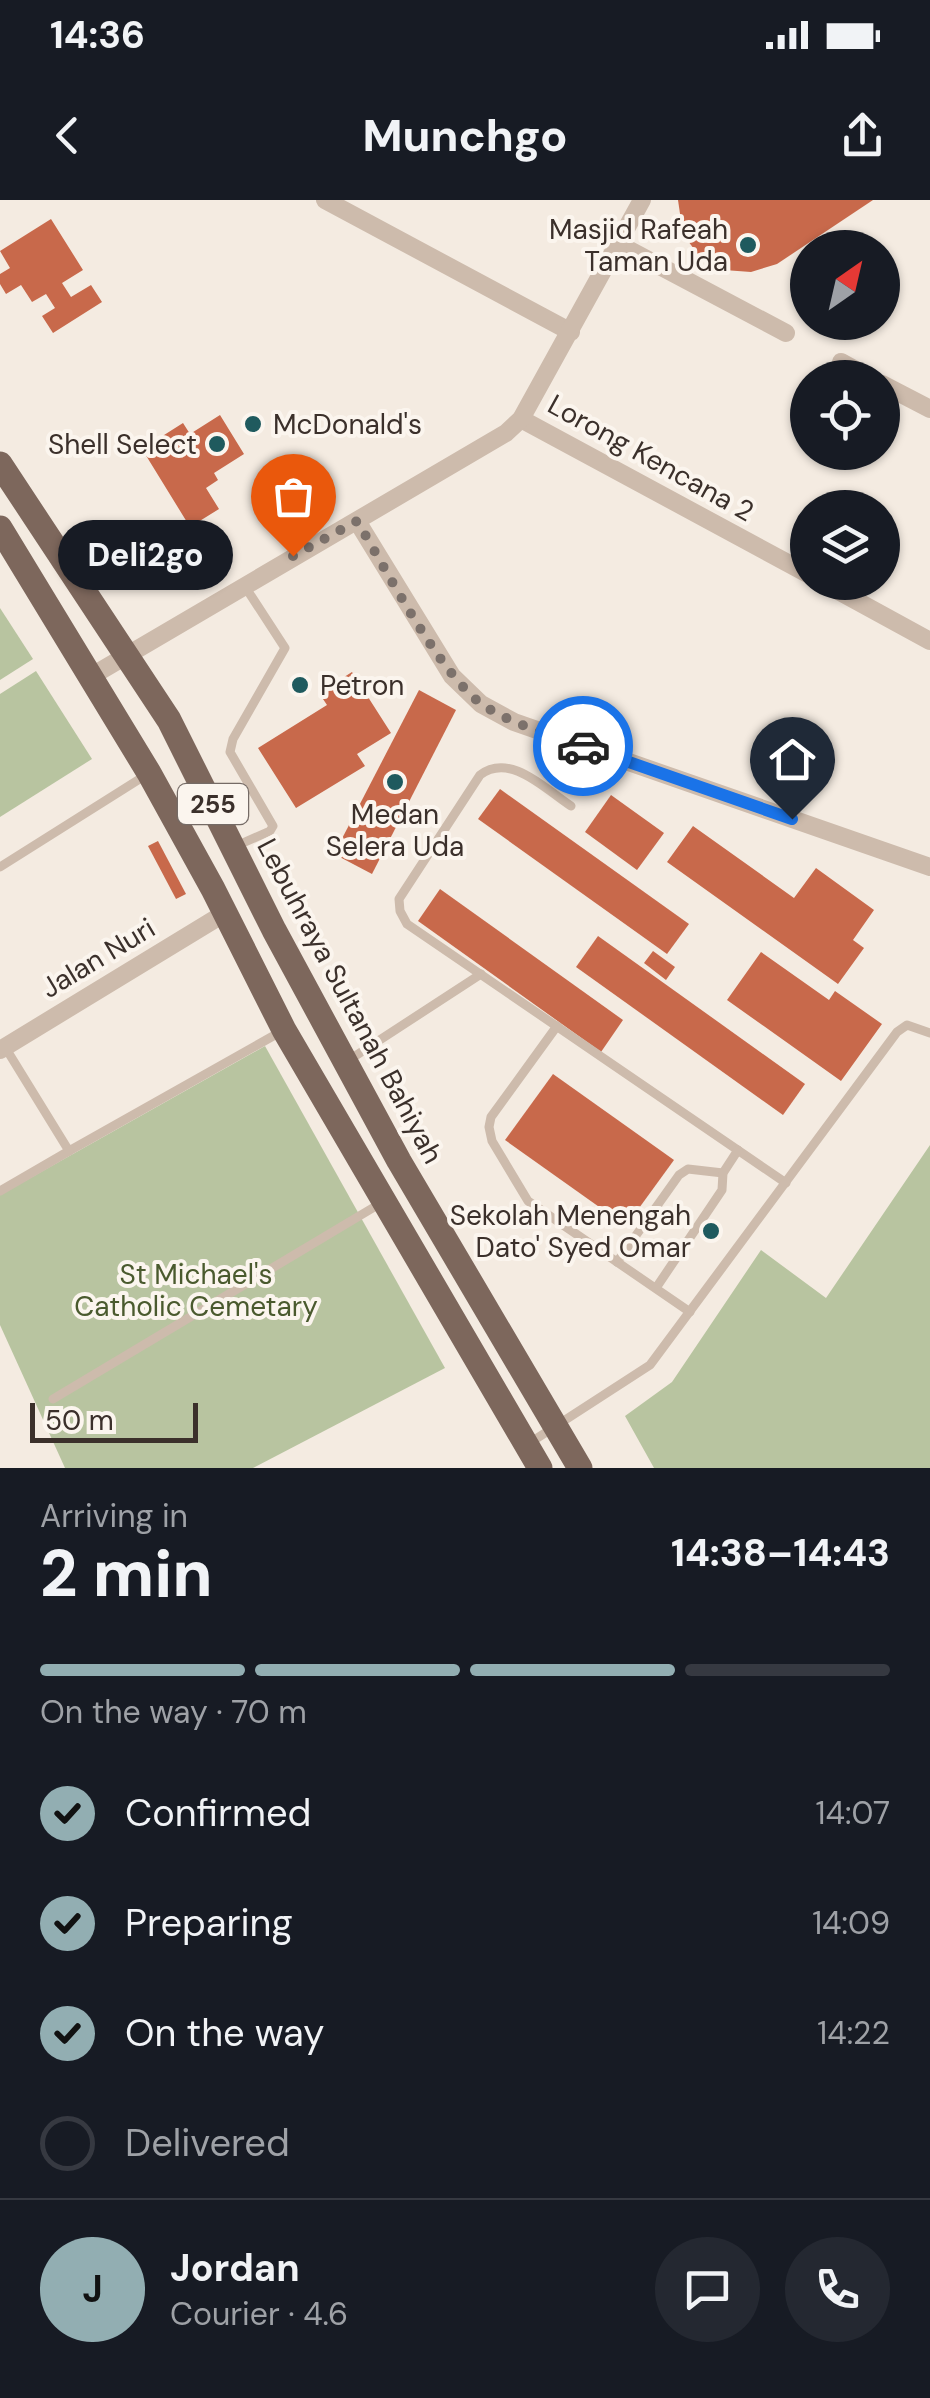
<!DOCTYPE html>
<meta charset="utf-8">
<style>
:root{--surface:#171b24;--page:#242831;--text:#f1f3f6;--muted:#9ea1a6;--line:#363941;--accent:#92aeb2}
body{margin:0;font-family:"DM Sans",sans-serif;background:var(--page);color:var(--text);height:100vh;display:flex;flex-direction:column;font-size:38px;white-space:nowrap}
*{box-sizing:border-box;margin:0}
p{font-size:32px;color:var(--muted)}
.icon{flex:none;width:55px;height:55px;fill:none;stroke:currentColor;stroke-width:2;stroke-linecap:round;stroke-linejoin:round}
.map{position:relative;height:1268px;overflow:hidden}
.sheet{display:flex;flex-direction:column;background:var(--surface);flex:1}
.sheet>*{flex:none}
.needle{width:65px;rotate:34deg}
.tools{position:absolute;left:790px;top:30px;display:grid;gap:20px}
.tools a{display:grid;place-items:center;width:110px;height:110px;border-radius:50%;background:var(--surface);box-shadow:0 2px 8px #0004;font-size:50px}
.scale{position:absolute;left:30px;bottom:25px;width:168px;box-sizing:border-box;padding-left:10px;border:5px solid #3b302b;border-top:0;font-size:28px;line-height:35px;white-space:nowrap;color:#3b302b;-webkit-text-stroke:8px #fbf5ee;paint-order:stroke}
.pin{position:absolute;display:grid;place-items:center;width:85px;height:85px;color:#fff;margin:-102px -42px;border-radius:50% 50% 50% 0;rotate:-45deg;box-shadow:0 0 10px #0007}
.pin .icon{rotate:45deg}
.courier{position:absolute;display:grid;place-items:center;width:100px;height:100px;margin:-50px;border:8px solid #1a73e8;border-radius:50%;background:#fff;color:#222;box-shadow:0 2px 12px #0007}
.bubble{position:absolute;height:70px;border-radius:35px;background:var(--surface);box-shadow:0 2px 8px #0004;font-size:32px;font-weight:800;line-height:70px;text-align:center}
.headline em{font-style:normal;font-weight:800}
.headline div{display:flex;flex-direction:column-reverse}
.headline{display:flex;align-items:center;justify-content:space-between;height:170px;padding:0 40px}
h1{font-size:65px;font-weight:800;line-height:75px}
.bar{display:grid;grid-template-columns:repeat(4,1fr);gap:15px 10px;align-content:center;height:120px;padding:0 40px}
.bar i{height:12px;border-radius:8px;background:var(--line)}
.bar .selected{background:var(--accent)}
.bar p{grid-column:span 4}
.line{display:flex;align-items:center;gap:25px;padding:0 40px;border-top:2px solid var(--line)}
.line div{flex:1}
.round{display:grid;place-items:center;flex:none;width:105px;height:105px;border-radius:52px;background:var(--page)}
ol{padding:0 40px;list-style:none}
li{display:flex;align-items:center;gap:30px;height:110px}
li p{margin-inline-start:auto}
li .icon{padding:10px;border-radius:50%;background:var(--accent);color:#111;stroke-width:4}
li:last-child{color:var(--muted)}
li i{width:55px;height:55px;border:5px solid var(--line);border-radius:50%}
.status{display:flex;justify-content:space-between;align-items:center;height:70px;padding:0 50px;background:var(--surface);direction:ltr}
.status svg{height:28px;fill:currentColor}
header{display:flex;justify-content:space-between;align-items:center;height:130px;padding:0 40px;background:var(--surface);font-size:45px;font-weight:800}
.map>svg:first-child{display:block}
</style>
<div class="status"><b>14:36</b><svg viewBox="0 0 49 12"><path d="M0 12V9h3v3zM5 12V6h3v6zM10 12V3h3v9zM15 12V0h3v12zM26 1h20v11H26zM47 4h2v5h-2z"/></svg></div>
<header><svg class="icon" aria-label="back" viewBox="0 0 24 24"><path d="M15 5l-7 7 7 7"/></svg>Munchgo<svg class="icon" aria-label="share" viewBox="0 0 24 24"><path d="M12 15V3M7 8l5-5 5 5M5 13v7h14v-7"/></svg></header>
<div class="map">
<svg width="930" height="1268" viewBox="0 0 930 1268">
<rect width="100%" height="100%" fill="#f4ebe1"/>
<!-- green -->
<g fill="#b8c4a0">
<path d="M 0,408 L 33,459 L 0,480 Z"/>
<path d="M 36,471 L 92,559 L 0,617 L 0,494 Z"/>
<path d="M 265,846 L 445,1168 L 253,1268 L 65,1268 L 0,1125 L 0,995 Z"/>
<path d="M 930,945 L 930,1268 L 654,1268 L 625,1216 L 672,1182 L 761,1050 L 826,1098 Z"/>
</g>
<!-- building -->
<g fill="#c8694b">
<path d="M 678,0 L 873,0 L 777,64 L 751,72 L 724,70 L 699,56 L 683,34 Z"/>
<path d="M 51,19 L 83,70 L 62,83 L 71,97 L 91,85 L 102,102 L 53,133 L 42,116 L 55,108 L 46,94 L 32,102 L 21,85 L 6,94 L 0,84 L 0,74 L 10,68 L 0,51 Z"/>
<path d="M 220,215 L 244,254 L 214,273 L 218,280 L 206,288 L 219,309 L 190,327 L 142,249 L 183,223 L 190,234 Z"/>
<path d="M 352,472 L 391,533 L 357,554 L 365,566 L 296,608 L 258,548 L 327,505 L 319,493 Z"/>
<path d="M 419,490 L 456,510 L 372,674 L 334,654 Z"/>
<path d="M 500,589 L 689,724 L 667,754 L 478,619 Z"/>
<path d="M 611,595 L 664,633 L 637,670 L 585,632 Z"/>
<path d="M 693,626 L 794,698 L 816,668 L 874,710 L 853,740 L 864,748 L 838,784 L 667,662 Z"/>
<path d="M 158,641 L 186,694 L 176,699 L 148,646 Z"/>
<path d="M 440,689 L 623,820 L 601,852 L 418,721 Z"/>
<path d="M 598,736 L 805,884 L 783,915 L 576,767 Z"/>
<path d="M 653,751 L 675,767 L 666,780 L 644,763 Z"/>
<path d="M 761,752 L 829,800 L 835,791 L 882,824 L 841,881 L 727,800 Z"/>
<path d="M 553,874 L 674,960 L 626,1026 L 505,940 Z"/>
</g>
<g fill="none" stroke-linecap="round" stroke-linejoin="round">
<!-- service -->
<g stroke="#cdbbac" stroke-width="9">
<path d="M 571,606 C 545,589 510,552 480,575 L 399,699 L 400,711 L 407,724 L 786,983"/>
<path d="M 236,646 L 270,631 L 273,626 L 230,552 L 233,539 L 285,448 L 244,385"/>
<path d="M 0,667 L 146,575"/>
<path d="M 557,826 L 491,917 L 489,927 L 492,941 L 528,1001 L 690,1112"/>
<path d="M 5,847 L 69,951 L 282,831"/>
<path d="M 349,860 L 481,774"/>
<path d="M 0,991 L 69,951"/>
<path d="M 617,1062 L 679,975 L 688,969 L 723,973"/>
<path d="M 656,1088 L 722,990 L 723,973 L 738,950"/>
<path d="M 53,1199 L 381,1003"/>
<path d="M 528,1244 L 650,1165 L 897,832 L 907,825 L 930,833"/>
</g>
<!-- minor -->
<g stroke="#cdbbac" stroke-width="18">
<path d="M 325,0 L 571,132"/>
<path d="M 620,45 L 786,133"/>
<path d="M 841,162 L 870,178"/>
<path d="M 882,184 L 930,209"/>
<path d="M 521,219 L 808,374"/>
<path d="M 357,321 L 452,476 L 481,504 L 514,522 L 930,667"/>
<path d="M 822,382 L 930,441"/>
<path d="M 90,477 L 506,233 L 521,219 L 642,0"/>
<path d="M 0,850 L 225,713"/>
</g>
<!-- primary -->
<g stroke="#7d675c" stroke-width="25">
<path d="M 0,264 L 169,520 L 274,730 L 399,961 L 580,1268"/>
<path d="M 0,328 L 149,573 L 213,689 L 284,830 L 540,1268"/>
</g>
</g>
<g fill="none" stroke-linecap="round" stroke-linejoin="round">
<!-- done -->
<path stroke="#7c716b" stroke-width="10" stroke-dasharray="0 18" d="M 293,356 L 357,321 C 386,369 440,475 483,505 C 513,525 549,534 583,546"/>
<!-- route -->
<path stroke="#1a73e8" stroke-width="12" d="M 583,546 L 792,619"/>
</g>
<!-- markers -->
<g fill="#1f5a5e" stroke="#fbf5ee" stroke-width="4">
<circle cx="748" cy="45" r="10"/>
<circle cx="253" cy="224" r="10"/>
<circle cx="217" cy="244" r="10"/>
<circle cx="300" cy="485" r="10"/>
<circle cx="395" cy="582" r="10"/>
<circle cx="711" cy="1031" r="10"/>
</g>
<g text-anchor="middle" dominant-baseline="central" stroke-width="8" stroke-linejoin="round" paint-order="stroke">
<!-- shield labels -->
<rect fill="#fbf5ee" stroke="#756b66" stroke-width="2.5" x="178" y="584" width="70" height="40" rx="8"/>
<g font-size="25" font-weight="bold" fill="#3b302b">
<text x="213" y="604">255</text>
</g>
<!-- poi labels -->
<g font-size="28" fill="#3b302b" stroke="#fbf5ee" text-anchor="end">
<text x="728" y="29">Masjid Rafeah<tspan x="728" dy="32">Taman Uda</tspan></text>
<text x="273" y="224" text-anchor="start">McDonald's</text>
<text x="197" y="244">Shell Select</text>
<text x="320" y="485" text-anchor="start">Petron</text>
<text x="395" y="614" text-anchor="middle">Medan<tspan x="395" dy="32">Selera Uda</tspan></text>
<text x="691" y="1015">Sekolah Menengah<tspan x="691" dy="32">Dato' Syed Omar</tspan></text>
</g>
<!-- street labels -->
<g font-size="28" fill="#3b302b" stroke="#fbf5ee">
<text transform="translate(651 258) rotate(29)">Lorong Kencana 2</text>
<text transform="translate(98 758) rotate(-31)">Jalan Nuri</text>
<text transform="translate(350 801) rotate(62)">Lebuhraya Sultanah Bahiyah</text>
</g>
<!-- park labels -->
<g font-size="28" fill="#4a5a2e" stroke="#fbf5ee">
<text x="196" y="1074">St Michael's<tspan x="196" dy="32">Catholic Cemetary</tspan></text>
</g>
</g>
</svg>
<div class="tools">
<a><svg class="needle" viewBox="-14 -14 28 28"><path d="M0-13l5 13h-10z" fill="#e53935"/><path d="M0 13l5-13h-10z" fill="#9ea1a6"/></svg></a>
<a><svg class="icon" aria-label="locate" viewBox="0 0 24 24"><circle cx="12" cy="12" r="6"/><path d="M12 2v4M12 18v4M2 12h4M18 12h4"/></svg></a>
<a><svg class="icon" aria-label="layers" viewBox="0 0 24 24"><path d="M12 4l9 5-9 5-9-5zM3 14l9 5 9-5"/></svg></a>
</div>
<div class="scale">50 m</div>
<div class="pin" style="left:293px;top:356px;background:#ea580c"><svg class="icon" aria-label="bag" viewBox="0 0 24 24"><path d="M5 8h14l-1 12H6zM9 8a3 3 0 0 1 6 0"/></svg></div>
<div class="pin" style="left:792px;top:619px;background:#1f2937"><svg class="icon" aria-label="home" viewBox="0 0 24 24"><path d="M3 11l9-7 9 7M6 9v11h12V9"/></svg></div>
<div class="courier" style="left:583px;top:546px"><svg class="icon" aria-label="car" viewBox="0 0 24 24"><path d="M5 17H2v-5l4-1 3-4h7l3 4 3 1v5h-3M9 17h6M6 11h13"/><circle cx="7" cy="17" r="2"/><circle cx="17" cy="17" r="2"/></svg></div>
<div class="bubble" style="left:58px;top:320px;width:175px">Deli2go</div>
</div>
<section class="sheet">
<div class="headline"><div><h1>2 min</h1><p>Arriving in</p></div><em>14:38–14:43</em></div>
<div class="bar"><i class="selected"></i><i class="selected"></i><i class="selected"></i><i></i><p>On the way · 70 m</p></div>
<ol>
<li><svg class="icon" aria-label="check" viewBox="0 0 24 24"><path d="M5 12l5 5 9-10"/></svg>Confirmed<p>14:07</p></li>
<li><svg class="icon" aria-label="check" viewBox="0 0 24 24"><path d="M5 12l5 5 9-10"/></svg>Preparing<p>14:09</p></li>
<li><svg class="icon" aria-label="check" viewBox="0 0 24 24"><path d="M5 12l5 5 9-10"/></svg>On the way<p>14:22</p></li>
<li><i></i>Delivered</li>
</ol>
<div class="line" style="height:180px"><b class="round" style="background:var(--accent);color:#111">J</b><div><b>Jordan</b><p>Courier · 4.6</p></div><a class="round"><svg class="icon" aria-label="chat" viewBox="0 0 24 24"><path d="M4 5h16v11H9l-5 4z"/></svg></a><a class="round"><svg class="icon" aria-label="phone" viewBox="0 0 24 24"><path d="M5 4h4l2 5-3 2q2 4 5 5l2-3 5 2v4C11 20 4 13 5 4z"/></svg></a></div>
</section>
